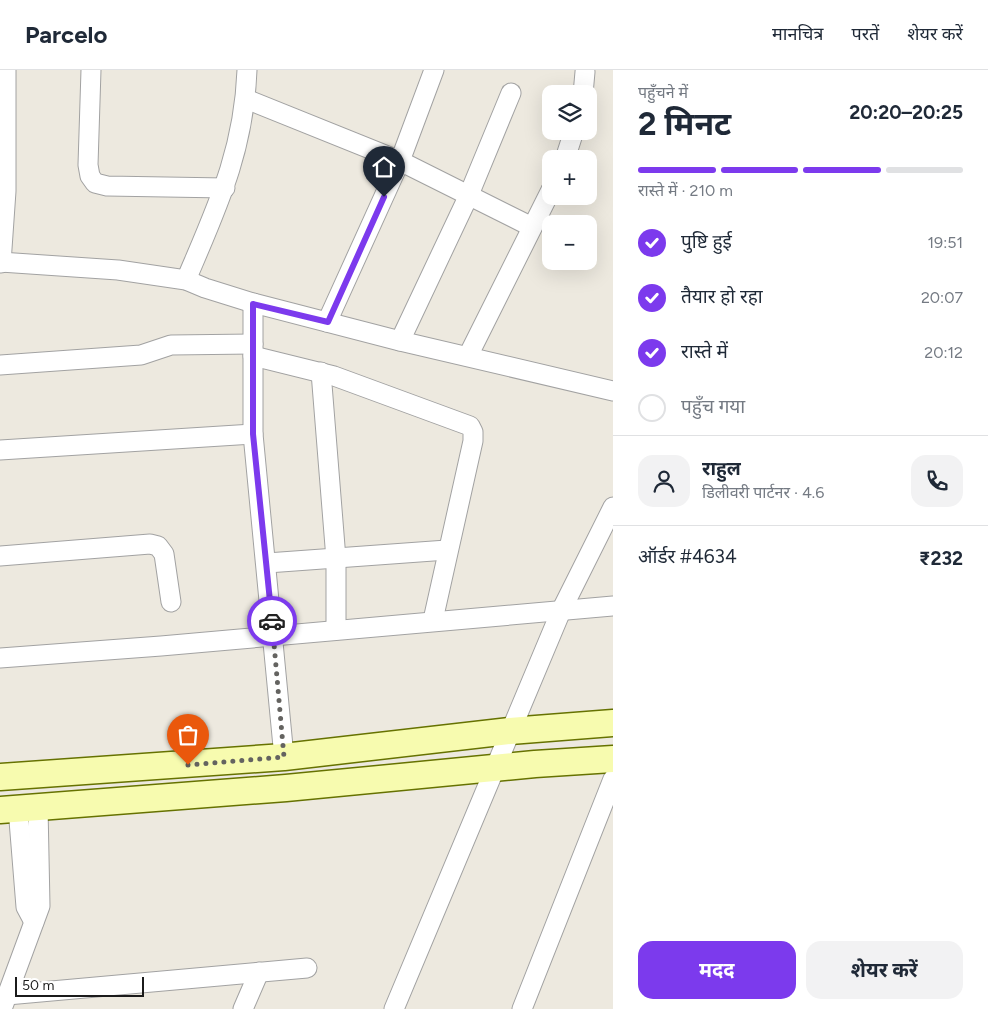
<!DOCTYPE html>
<html lang="hi">
<meta charset="utf-8">
<style>
:root{--surface:#fff;--page:#f2f2f3;--text:#1f2937;--muted:#747a83;--line:#e0e1e3;--accent:#7c3aed}
body{margin:0;font-family:Figtree,"Noto Sans Devanagari",sans-serif;background:var(--page);color:var(--text);height:100vh;display:flex;flex-direction:column;font-size:19px;white-space:nowrap}
*{box-sizing:border-box;margin:0}
p{font-size:16px;color:var(--muted)}
.icon{flex:none;width:28px;height:28px;fill:none;stroke:currentColor;stroke-width:2;stroke-linecap:round;stroke-linejoin:round}
.map{position:relative;flex:1;overflow:hidden}
.panel{display:flex;flex-direction:column;background:var(--surface);width:375px}
.panel>*{flex:none}
.buttons{position:absolute;left:542px;top:15px;display:grid;gap:10px}
.buttons a{display:grid;place-items:center;width:55px;height:55px;border-radius:10px;background:var(--surface);box-shadow:0 5px 20px #0002;font-size:25px}
.scale{position:absolute;left:15px;bottom:12px;width:129px;box-sizing:border-box;padding-left:5px;border:2px solid #1b1b1b;border-top:0;font-size:14px;line-height:18px;white-space:nowrap;color:#1b1b1b;-webkit-text-stroke:4px #fff;paint-order:stroke}
.pin{position:absolute;display:grid;place-items:center;width:42px;height:42px;color:#fff;margin:-51px -21px;border-radius:50% 50% 50% 0;rotate:-45deg;box-shadow:0 0 5px #0007}
.pin .icon{rotate:45deg}
.courier{position:absolute;display:grid;place-items:center;width:50px;height:50px;margin:-25px;border:4px solid #7c3aed;border-radius:50%;background:#fff;color:#222;box-shadow:0 1px 6px #0007}
.head em{font-style:normal;font-weight:700}
.head div{display:flex;flex-direction:column-reverse}
.head{display:flex;align-items:center;justify-content:space-between;height:85px;padding:0 25px}
h1{font-size:32px;font-weight:700;line-height:38px}
.bar{display:grid;grid-template-columns:repeat(4,1fr);gap:8px 5px;align-content:center;height:60px;padding:0 25px}
.bar i{height:6px;border-radius:4px;background:var(--line)}
.bar .on{background:var(--accent)}
.bar p{grid-column:span 4}
.line{display:flex;align-items:center;gap:12px;padding:0 25px;border-top:1px solid var(--line)}
.line div{flex:1}
.round{display:grid;place-items:center;flex:none;width:52px;height:52px;border-radius:15px;background:var(--page)}
ol{padding:0 25px;list-style:none}
li{display:flex;align-items:center;gap:15px;height:55px}
li p{margin-inline-start:auto}
li .icon{padding:5px;border-radius:50%;background:var(--accent);color:#fff;stroke-width:4}
li:last-child{color:var(--muted)}
li i{width:28px;height:28px;border:2px solid var(--line);border-radius:50%}
.button{display:flex;gap:10px;margin-top:auto;padding:10px 25px}
.button a{flex:1;height:58px;border-radius:15px;background:var(--accent);color:#fff;font-size:20px;font-weight:700;line-height:58px;text-align:center}
.button a+a{background:var(--page);color:var(--text)}
header{display:flex;align-items:center;gap:30px;box-sizing:border-box;height:70px;padding:0 25px;background:var(--surface);border-bottom:1px solid var(--line)}
header strong{font-size:24px}
nav{display:flex;gap:28px;margin-inline-start:auto;font-size:18px}
main{display:flex;flex:1;min-height:0}
.map>svg:first-child{display:block}
</style>
<header>
<strong>Parcelo</strong>
<nav><a>मानचित्र</a><a>परतें</a><a>शेयर करें</a></nav>
</header>
<main>
<div class="map">
<svg width="613" height="939" viewBox="0 0 613 939">
<rect width="100%" height="100%" fill="#ede9df"/>
<g fill="none" stroke-linecap="round" stroke-linejoin="round">
<defs>
<g id="street">
<path d="M 91,0 L 88,95 L 90,106 L 95,113 L 107,116 L 225,118"/>
<path d="M 583,24 L 585,2"/>
<path d="M 246,29 L 400,91 L 532,157"/>
<path d="M 565,89 L 574,61"/>
<path d="M 0,192 L 118,200 L 186,210 L 205,218 L 253,233 L 400,271 L 613,321"/>
<path d="M 1,193 L 6,121 L 6,0"/>
<path d="M 186,210 C 217,137 244,81 247,0"/>
<path d="M 253,233 L 253,364 L 284,687"/>
<path d="M 327,252 L 400,91 L 434,0"/>
<path d="M 400,271 L 468,127 L 511,23"/>
<path d="M 253,286 L 334,306 L 470,356 L 473,362 L 473,371 L 433,550"/>
<path d="M 468,286 L 551,120"/>
<path d="M 0,295 L 141,285 L 171,275 L 253,274"/>
<path d="M 321,302 L 336,489 L 336,560"/>
<path d="M 0,380 L 253,364"/>
<path d="M 0,486 L 150,474 L 158,476 L 164,484 L 171,532"/>
<path d="M 267,493 L 447,480"/>
<path d="M 0,588 L 161,576 L 613,536"/>
<path d="M 18,738 L 26,837 L 34,852"/>
<path d="M 7,925 L 307,898"/>
<path d="M 2,939 L 40,836 L 38,737"/>
<path d="M 243,939 L 259,902"/>
<path d="M 394,939 L 561,541 L 613,437"/>
<path d="M 522,939 L 613,709"/>
</g>
<g id="secondary">
<path d="M 0,707 L 284,687 L 510,661 L 613,653"/>
<path d="M 0,740 L 286,718 L 535,694 L 613,689"/>
</g>
</defs>
<!-- street casing -->
<use href="#street" stroke="#a2a2a2" stroke-width="21"/>
<!-- secondary casing -->
<use href="#secondary" stroke="#667201" stroke-width="29"/>
<!-- street -->
<use href="#street" stroke="#fff" stroke-width="19"/>
<!-- secondary -->
<use href="#secondary" stroke="#f7fbaf" stroke-width="26"/>
</g>
<g fill="none" stroke-linecap="round" stroke-linejoin="round">
<!-- done -->
<path stroke="#646360" stroke-width="5" stroke-dasharray="0 9" d="M 188,695 L 284,687 L 272,551"/>
<!-- route -->
<path stroke="#7c3aed" stroke-width="6" d="M 272,551 L 253,364 L 253,234 L 328,252 L 384,127"/>
</g>
</svg>
<div class="buttons">
<a><svg class="icon" aria-label="layers" viewBox="0 0 24 24"><path d="M12 4l9 5-9 5-9-5zM3 14l9 5 9-5"/></svg></a>
<a>+</a>
<a>−</a>
</div>
<div class="scale">50 m</div>
<div class="pin" style="left:188px;top:695px;background:#ea580c"><svg class="icon" aria-label="bag" viewBox="0 0 24 24"><path d="M5 8h14l-1 12H6zM9 8a3 3 0 0 1 6 0"/></svg></div>
<div class="pin" style="left:384px;top:127px;background:#1f2937"><svg class="icon" aria-label="home" viewBox="0 0 24 24"><path d="M3 11l9-7 9 7M6 9v11h12V9"/></svg></div>
<div class="courier" style="left:272px;top:551px"><svg class="icon" aria-label="car" viewBox="0 0 24 24"><path d="M5 17H2v-5l4-1 3-4h7l3 4 3 1v5h-3M9 17h6M6 11h13"/><circle cx="7" cy="17" r="2"/><circle cx="17" cy="17" r="2"/></svg></div>
</div>
<section class="panel">
<div class="head"><div><h1>2 मिनट</h1><p>पहुँचने में</p></div><em>20:20–20:25</em></div>
<div class="bar"><i class="on"></i><i class="on"></i><i class="on"></i><i></i><p>रास्ते में · 210 m</p></div>
<ol>
<li><svg class="icon" aria-label="check" viewBox="0 0 24 24"><path d="M5 12l5 5 9-10"/></svg>पुष्टि हुई<p>19:51</p></li>
<li><svg class="icon" aria-label="check" viewBox="0 0 24 24"><path d="M5 12l5 5 9-10"/></svg>तैयार हो रहा<p>20:07</p></li>
<li><svg class="icon" aria-label="check" viewBox="0 0 24 24"><path d="M5 12l5 5 9-10"/></svg>रास्ते में<p>20:12</p></li>
<li><i></i>पहुँच गया</li>
</ol>
<div class="line" style="height:90px"><a class="round"><svg class="icon" aria-label="person" viewBox="0 0 24 24"><circle cx="12" cy="8" r="4"/><path d="M4 21q1-7 8-7t8 7"/></svg></a><div><b>राहुल</b><p>डिलीवरी पार्टनर · 4.6</p></div><a class="round"><svg class="icon" aria-label="phone" viewBox="0 0 24 24"><path d="M5 4h4l2 5-3 2q2 4 5 5l2-3 5 2v4C11 20 4 13 5 4z"/></svg></a></div>
<div class="line" style="height:65px"><div>ऑर्डर #4634</div><b>₹232</b></div>
<div class="button"><a>मदद</a><a>शेयर करें</a></div>
</section>
</main>
